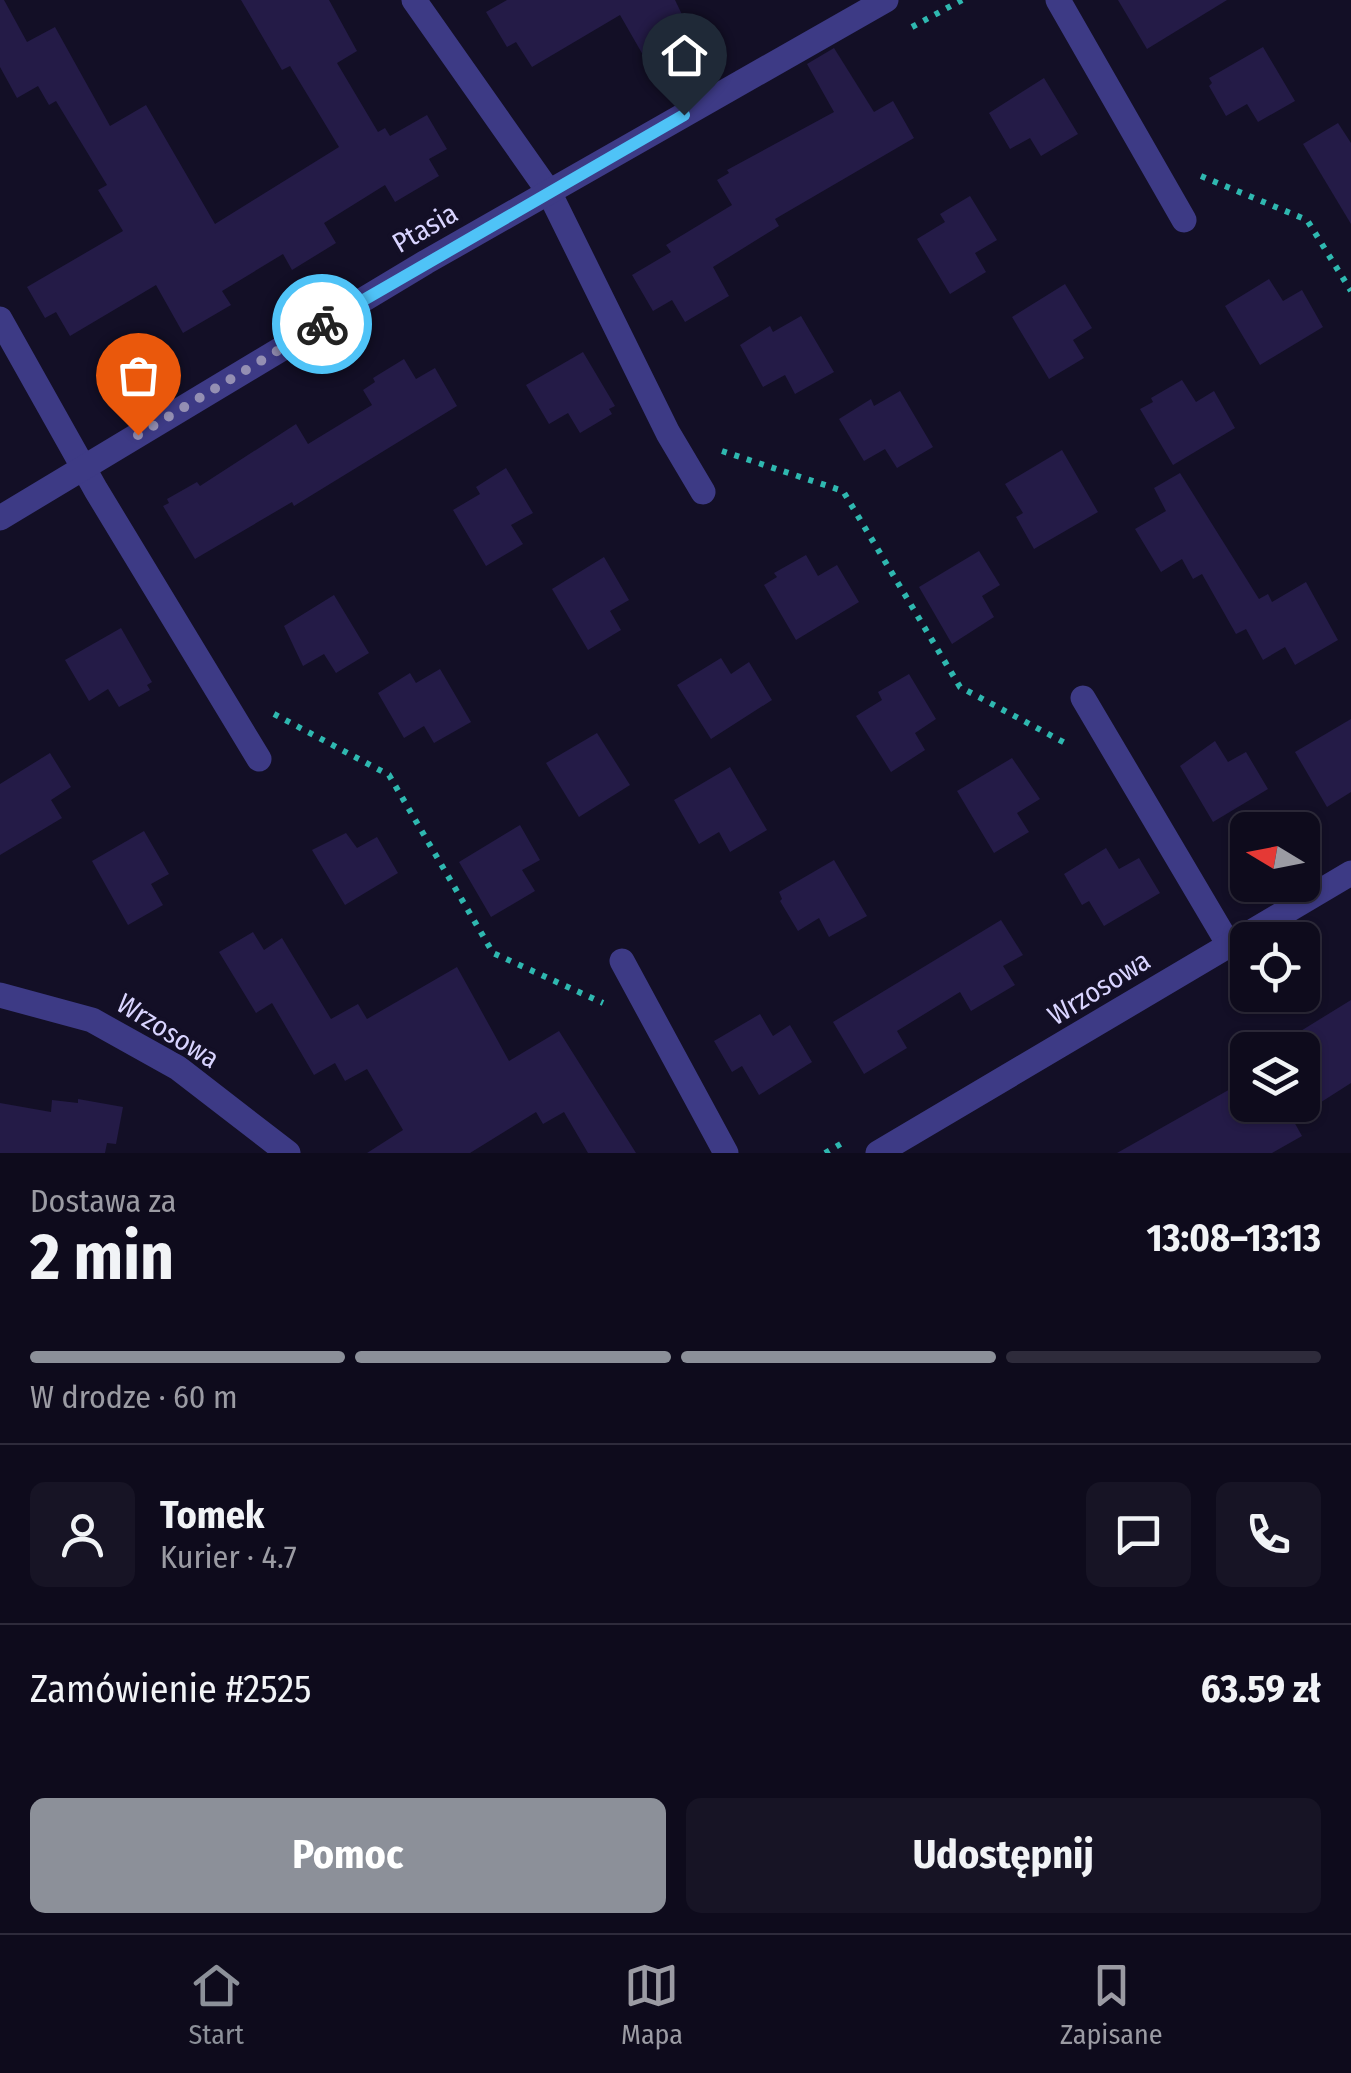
<!DOCTYPE html>
<html lang="pl">
<meta charset="utf-8">
<style>
:root{--surface:#0e0b1c;--page:#171425;--text:#f1f3f6;--muted:#9b9ba3;--line:#2e2b3b;--accent:#8c9099}
body{margin:0;font-family:"Fira Sans Condensed",sans-serif;background:var(--page);color:var(--text);height:100vh;display:flex;flex-direction:column;font-size:38px;white-space:nowrap}
*{box-sizing:border-box;margin:0}
p{font-size:32px;color:var(--muted)}
.icon{flex:none;width:55px;height:55px;fill:none;stroke:currentColor;stroke-width:2;stroke-linecap:round;stroke-linejoin:round}
.map{position:relative;height:1153px;overflow:hidden}
.panel{display:flex;flex-direction:column;background:var(--surface);flex:1}
.panel>*{flex:none}
.needle{width:65px;rotate:280deg}
.controls{position:absolute;left:1230px;top:812px;display:grid;gap:20px}
.controls a{display:grid;place-items:center;width:90px;height:90px;border-radius:15px;background:var(--surface);box-shadow:0 2px 8px #0004,0 0 0 2px var(--line);font-size:50px}
.pin{position:absolute;display:grid;place-items:center;width:85px;height:85px;color:#fff;margin:-102px -42px;border-radius:50% 50% 50% 0;rotate:-45deg;box-shadow:0 0 10px #0007}
.pin .icon{rotate:45deg}
.courier{position:absolute;display:grid;place-items:center;width:100px;height:100px;margin:-50px;border:8px solid #4fc3f7;border-radius:50%;background:#fff;color:#222;box-shadow:0 2px 12px #0007}
.summary em{font-style:normal;font-weight:700}
.summary div{display:flex;flex-direction:column-reverse}
.summary{display:flex;align-items:center;justify-content:space-between;height:170px;padding:0 30px}
h1{font-size:65px;font-weight:700;line-height:75px}
.bar{display:grid;grid-template-columns:repeat(4,1fr);gap:15px 10px;align-content:center;height:120px;padding:0 30px}
.bar i{height:12px;border-radius:8px;background:var(--line)}
.bar .selected{background:var(--accent)}
.bar p{grid-column:span 4}
.line{display:flex;align-items:center;gap:25px;padding:0 30px;border-top:2px solid var(--line)}
.line div{flex:1}
.round{display:grid;place-items:center;flex:none;width:105px;height:105px;border-radius:15px;background:var(--page)}
.primary-button{display:flex;gap:20px;margin-top:auto;padding:20px 30px}
.primary-button a{flex:1;height:115px;border-radius:15px;background:var(--accent);color:#fff;font-size:40px;font-weight:700;line-height:115px;text-align:center}
.primary-button a+a{background:var(--page);color:var(--text)}
.tabs{display:flex;justify-content:space-around;align-items:center;height:140px;border-top:2px solid var(--line);background:var(--surface);font-size:28px;color:var(--muted)}
.tabs a{display:grid;justify-items:center;gap:5px}
.tabs .selected{color:var(--accent)}
.map>svg:first-child{display:block}
</style>
<div class="map">
<svg width="1351" height="1153" viewBox="0 0 1351 1153">
<rect width="100%" height="100%" fill="#130f26"/>
<!-- building -->
<g fill="#241b47">
<path d="M 0,0 L 4,0 L 27,42 L 55,27 L 110,126 L 146,105 L 215,224 L 339,147 L 290,66 L 282,70 L 241,0 L 329,0 L 357,51 L 337,63 L 378,132 L 385,128 L 390,136 L 427,115 L 447,149 L 429,159 L 439,176 L 395,202 L 385,185 L 324,223 L 336,243 L 292,270 L 283,254 L 222,291 L 231,305 L 183,333 L 156,285 L 70,336 L 56,312 L 45,318 L 27,287 L 123,231 L 98,190 L 107,185 L 56,101 L 49,105 L 38,86 L 17,98 L 0,67 Z"/>
<path d="M 507,0 L 675,0 L 689,29 L 643,55 L 620,15 L 532,67 L 516,42 L 507,47 L 486,12 Z"/>
<path d="M 1118,0 L 1227,0 L 1147,49 Z"/>
<path d="M 1263,47 L 1295,101 L 1258,122 L 1247,104 L 1226,116 L 1209,86 L 1212,83 L 1209,78 Z"/>
<path d="M 834,48 L 874,112 L 893,101 L 914,138 L 775,219 L 779,226 L 713,267 L 729,296 L 685,322 L 672,300 L 653,311 L 632,275 L 671,252 L 666,245 L 732,205 L 717,180 L 729,173 L 727,170 L 834,112 L 807,64 Z"/>
<path d="M 1044,78 L 1078,134 L 1041,156 L 1030,138 L 1010,149 L 989,113 Z"/>
<path d="M 1338,123 L 1351,143 L 1351,224 L 1303,144 Z"/>
<path d="M 970,196 L 997,240 L 975,253 L 986,272 L 950,294 L 917,239 L 945,222 L 940,214 Z"/>
<path d="M 1269,279 L 1283,301 L 1302,290 L 1323,327 L 1260,365 L 1225,306 Z"/>
<path d="M 1065,284 L 1092,328 L 1073,340 L 1084,358 L 1049,379 L 1012,317 Z"/>
<path d="M 801,316 L 834,372 L 795,394 L 785,375 L 763,387 L 740,345 L 770,326 L 773,332 Z"/>
<path d="M 583,352 L 615,406 L 609,409 L 612,414 L 580,433 L 568,413 L 549,424 L 526,385 Z"/>
<path d="M 404,359 L 416,379 L 435,368 L 457,406 L 294,506 L 292,502 L 195,559 L 163,506 L 169,503 L 167,499 L 197,482 L 200,486 L 296,424 L 308,444 L 372,405 L 363,390 L 375,382 L 373,378 Z"/>
<path d="M 1182,380 L 1196,402 L 1214,391 L 1235,428 L 1173,465 L 1140,409 L 1153,402 L 1151,398 Z"/>
<path d="M 900,391 L 933,447 L 897,468 L 885,449 L 864,461 L 839,419 L 871,399 L 874,406 Z"/>
<path d="M 1062,450 L 1098,512 L 1034,549 L 1016,517 L 1023,513 L 1005,484 Z"/>
<path d="M 506,468 L 533,513 L 511,525 L 523,544 L 486,566 L 453,510 L 480,494 L 476,487 Z"/>
<path d="M 1180,473 L 1259,599 L 1268,594 L 1272,602 L 1306,582 L 1338,640 L 1295,665 L 1285,647 L 1263,660 L 1246,629 L 1236,634 L 1202,574 L 1193,579 L 1182,559 L 1161,572 L 1135,529 L 1166,511 L 1154,488 Z"/>
<path d="M 979,551 L 1000,585 L 982,596 L 994,617 L 952,644 L 919,587 Z"/>
<path d="M 806,555 L 818,576 L 837,565 L 859,602 L 796,640 L 764,585 L 777,577 L 774,573 Z"/>
<path d="M 604,557 L 629,600 L 610,611 L 621,630 L 588,650 L 552,589 Z"/>
<path d="M 334,595 L 369,653 L 336,673 L 324,654 L 303,666 L 284,626 Z"/>
<path d="M 121,628 L 152,682 L 147,685 L 150,690 L 119,707 L 108,689 L 89,701 L 65,660 Z"/>
<path d="M 721,658 L 731,674 L 749,662 L 772,700 L 711,739 L 677,685 Z"/>
<path d="M 440,669 L 471,722 L 434,743 L 424,726 L 404,738 L 378,693 L 410,673 L 416,683 Z"/>
<path d="M 909,674 L 936,719 L 915,733 L 925,750 L 891,772 L 856,716 L 882,700 L 878,692 Z"/>
<path d="M 1351,719 L 1351,792 L 1327,807 L 1295,752 Z"/>
<path d="M 597,733 L 630,785 L 579,817 L 546,763 Z"/>
<path d="M 1215,741 L 1228,762 L 1246,752 L 1268,789 L 1213,822 L 1180,766 Z"/>
<path d="M 50,753 L 71,787 L 51,800 L 62,818 L 0,855 L 0,784 Z"/>
<path d="M 1012,758 L 1040,799 L 1017,813 L 1029,832 L 994,853 L 957,791 Z"/>
<path d="M 730,767 L 767,830 L 730,852 L 719,832 L 699,844 L 674,800 Z"/>
<path d="M 520,825 L 540,860 L 522,870 L 535,891 L 491,917 L 459,862 Z"/>
<path d="M 144,831 L 169,874 L 151,884 L 163,905 L 128,925 L 92,861 Z"/>
<path d="M 346,833 L 357,848 L 377,837 L 398,873 L 345,905 L 312,850 Z"/>
<path d="M 1106,848 L 1119,869 L 1139,858 L 1160,893 L 1104,926 L 1089,901 L 1082,905 L 1064,874 Z"/>
<path d="M 834,860 L 867,916 L 829,937 L 819,918 L 798,931 L 780,901 L 782,899 L 779,892 Z"/>
<path d="M 1001,920 L 1023,955 L 1003,966 L 1015,985 L 971,1011 L 960,992 L 897,1031 L 907,1048 L 864,1074 L 833,1022 Z"/>
<path d="M 253,932 L 264,950 L 282,938 L 331,1019 L 358,1004 L 367,1019 L 457,967 L 509,1061 L 559,1031 L 636,1153 L 588,1153 L 564,1112 L 543,1124 L 536,1112 L 470,1153 L 367,1153 L 403,1130 L 367,1069 L 345,1081 L 335,1063 L 314,1075 L 272,1003 L 256,1013 L 219,952 Z"/>
<path d="M 1351,1000 L 1351,1083 L 1293,1120 L 1302,1136 L 1272,1153 L 1117,1153 L 1248,1079 L 1248,1105 L 1302,1105 L 1302,1050 L 1297,1050 L 1291,1037 Z"/>
<path d="M 760,1014 L 773,1036 L 790,1025 L 812,1062 L 759,1095 L 742,1066 L 732,1072 L 714,1041 Z"/>
<path d="M 78,1099 L 123,1107 L 116,1144 L 107,1143 L 105,1153 L 0,1153 L 0,1103 L 51,1112 L 52,1100 L 78,1103 Z"/>
</g>
<g fill="none" stroke-linecap="round" stroke-linejoin="round">
<!-- path -->
<g stroke="#2fb8b0" stroke-width="6" stroke-dasharray="5 8" stroke-linecap="butt">
<path d="M 912,27 L 962,0"/>
<path d="M 1201,176 L 1307,220 L 1351,291"/>
<path d="M 722,451 L 843,491 L 960,687 L 1067,744"/>
<path d="M 274,714 L 389,775 L 493,953 L 603,1003"/>
<path d="M 825,1153 L 844,1142"/>
</g>
<!-- minor -->
<g stroke="#3d3a85" stroke-width="25">
<path d="M 414,0 L 549,192 L 668,433 L 703,492"/>
<path d="M 1058,0 L 1184,220"/>
<path d="M 0,319 L 96,490 L 259,759"/>
<path d="M 0,518 L 426,262 L 886,0"/>
<path d="M 1083,698 L 1229,945"/>
<path d="M 622,961 L 726,1153"/>
<path d="M 0,995 L 92,1020 L 178,1068 L 288,1153"/>
<path d="M 878,1153 L 1351,873"/>
</g>
</g>
<g fill="none" stroke-linecap="round" stroke-linejoin="round">
<!-- done -->
<path stroke="#948fb3" stroke-width="10" stroke-dasharray="0 18" d="M 138,435 L 322,324"/>
<!-- route -->
<path stroke="#4fc3f7" stroke-width="12" d="M 322,324 L 684,115"/>
</g>
<g text-anchor="middle" dominant-baseline="central" stroke-width="8" stroke-linejoin="round" paint-order="stroke">
<!-- street labels -->
<g font-size="28" fill="#d9d4ff" stroke="#130f26">
<text transform="translate(425 228) rotate(-30)">Ptasia</text>
<text transform="translate(1099 988) rotate(-32)">Wrzosowa</text>
<text transform="translate(168 1031) rotate(32)">Wrzosowa</text>
</g>
</g>
</svg>
<div class="controls">
<a><svg class="needle" viewBox="-14 -14 28 28"><path d="M0-13l5 13h-10z" fill="#e53935"/><path d="M0 13l5-13h-10z" fill="#9b9ba3"/></svg></a>
<a><svg class="icon" aria-label="locate" viewBox="0 0 24 24"><circle cx="12" cy="12" r="6"/><path d="M12 2v4M12 18v4M2 12h4M18 12h4"/></svg></a>
<a><svg class="icon" aria-label="layers" viewBox="0 0 24 24"><path d="M12 4l9 5-9 5-9-5zM3 14l9 5 9-5"/></svg></a>
</div>
<div class="pin" style="left:138px;top:435px;background:#ea580c"><svg class="icon" aria-label="bag" viewBox="0 0 24 24"><path d="M5 8h14l-1 12H6zM9 8a3 3 0 0 1 6 0"/></svg></div>
<div class="pin" style="left:684px;top:115px;background:#1f2937"><svg class="icon" aria-label="home" viewBox="0 0 24 24"><path d="M3 11l9-7 9 7M6 9v11h12V9"/></svg></div>
<div class="courier" style="left:322px;top:324px"><svg class="icon" aria-label="bike" viewBox="0 0 24 24"><circle cx="6" cy="16" r="4"/><circle cx="18" cy="16" r="4"/><path d="M6 16l4-8h5l3 8M10 8l3 8H6M13 5h3"/></svg></div>
</div>
<section class="panel">
<div class="summary"><div><h1>2 min</h1><p>Dostawa za</p></div><em>13:08–13:13</em></div>
<div class="bar"><i class="selected"></i><i class="selected"></i><i class="selected"></i><i></i><p>W drodze · 60 m</p></div>
<div class="line" style="height:180px"><a class="round"><svg class="icon" aria-label="person" viewBox="0 0 24 24"><circle cx="12" cy="8" r="4"/><path d="M4 21q1-7 8-7t8 7"/></svg></a><div><b>Tomek</b><p>Kurier · 4.7</p></div><a class="round"><svg class="icon" aria-label="chat" viewBox="0 0 24 24"><path d="M4 5h16v11H9l-5 4z"/></svg></a><a class="round"><svg class="icon" aria-label="phone" viewBox="0 0 24 24"><path d="M5 4h4l2 5-3 2q2 4 5 5l2-3 5 2v4C11 20 4 13 5 4z"/></svg></a></div>
<div class="line" style="height:130px"><div>Zamówienie #2525</div><b>63.59 zł</b></div>
<div class="primary-button"><a>Pomoc</a><a>Udostępnij</a></div>
</section>
<nav class="tabs">
<a class="selected"><svg class="icon" aria-label="home" viewBox="0 0 24 24"><path d="M3 11l9-7 9 7M6 9v11h12V9"/></svg>Start</a>
<a><svg class="icon" aria-label="map" viewBox="0 0 24 24"><path d="M3 6l6-2 6 2 6-2v14l-6 2-6-2-6 2zM9 4v14M15 6v14"/></svg>Mapa</a>
<a><svg class="icon" aria-label="saved" viewBox="0 0 24 24"><path d="M7 4h10v16l-5-4-5 4z"/></svg>Zapisane</a>
</nav>
